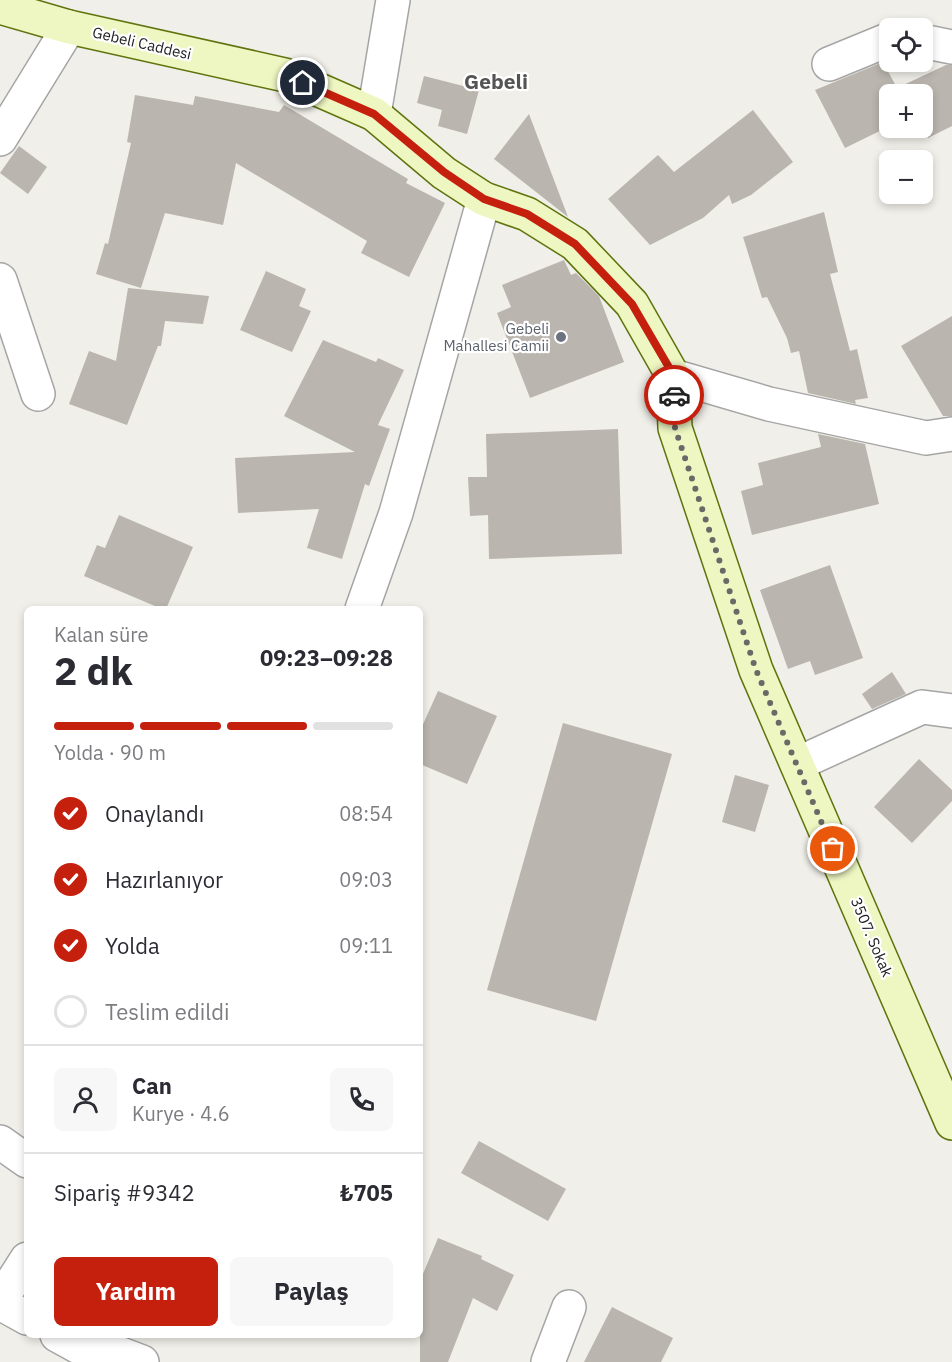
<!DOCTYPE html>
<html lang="tr">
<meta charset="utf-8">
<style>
:root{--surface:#fff;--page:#f7f7f7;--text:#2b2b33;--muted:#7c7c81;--line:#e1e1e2;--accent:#c5200e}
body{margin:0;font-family:"IBM Plex Sans",sans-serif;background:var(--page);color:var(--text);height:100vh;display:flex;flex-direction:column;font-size:22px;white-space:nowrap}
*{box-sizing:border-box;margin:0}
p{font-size:20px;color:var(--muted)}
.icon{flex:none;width:33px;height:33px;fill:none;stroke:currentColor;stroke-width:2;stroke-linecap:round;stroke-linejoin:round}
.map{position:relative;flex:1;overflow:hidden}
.details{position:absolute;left:24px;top:606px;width:399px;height:732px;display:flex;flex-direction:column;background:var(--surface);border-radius:9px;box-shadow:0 3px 9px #0003}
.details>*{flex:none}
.controls{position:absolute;left:879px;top:18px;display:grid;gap:12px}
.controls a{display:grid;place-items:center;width:54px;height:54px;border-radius:9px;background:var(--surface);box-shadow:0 3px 9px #0003;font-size:30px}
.pin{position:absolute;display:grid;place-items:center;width:51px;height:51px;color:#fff;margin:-26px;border:3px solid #fff;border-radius:50%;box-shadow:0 2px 6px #0007}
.courier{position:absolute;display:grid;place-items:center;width:60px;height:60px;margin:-30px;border:4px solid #c5200e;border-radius:50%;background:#fff;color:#222;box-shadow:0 2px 8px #0007}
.overview em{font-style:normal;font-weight:800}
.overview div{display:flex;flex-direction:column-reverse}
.overview{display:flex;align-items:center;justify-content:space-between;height:102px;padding:0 30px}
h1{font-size:39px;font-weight:800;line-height:45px}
.bar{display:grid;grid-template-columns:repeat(4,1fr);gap:9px 6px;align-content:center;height:72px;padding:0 30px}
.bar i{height:8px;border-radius:4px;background:var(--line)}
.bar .on{background:var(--accent)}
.bar p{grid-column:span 4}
.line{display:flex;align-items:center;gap:15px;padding:0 30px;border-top:2px solid var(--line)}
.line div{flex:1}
.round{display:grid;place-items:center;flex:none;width:63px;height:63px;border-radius:9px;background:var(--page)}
ol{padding:0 30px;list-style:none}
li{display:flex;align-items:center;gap:18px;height:66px}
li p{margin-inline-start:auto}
li .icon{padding:6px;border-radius:50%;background:var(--accent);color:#fff;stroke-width:4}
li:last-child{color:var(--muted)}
li i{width:33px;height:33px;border:3px solid var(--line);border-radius:50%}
.action{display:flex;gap:12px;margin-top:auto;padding:12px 30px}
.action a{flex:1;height:69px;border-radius:9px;background:var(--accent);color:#fff;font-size:24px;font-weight:800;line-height:69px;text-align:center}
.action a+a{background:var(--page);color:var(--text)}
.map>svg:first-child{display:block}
</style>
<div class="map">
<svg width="952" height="1362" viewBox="0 0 952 1362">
<rect width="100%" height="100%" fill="#f1efe9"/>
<!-- building -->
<g fill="#bab5ae">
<path d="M 883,62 L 897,88 L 946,65 L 952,65 L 952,126 L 928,138 L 922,126 L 922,94 L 890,94 L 890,126 L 845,148 L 815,90 Z"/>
<path d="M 424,76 L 479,90 L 467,134 L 438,126 L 442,110 L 417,103 Z"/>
<path d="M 135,95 L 193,105 L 195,96 L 279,112 L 284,105 L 408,179 L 406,183 L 445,203 L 409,277 L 361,253 L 367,241 L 236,163 L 223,225 L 165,213 L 141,288 L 96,274 L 105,243 L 108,244 L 131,143 L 127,142 Z"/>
<path d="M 753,110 L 793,162 L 751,195 L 732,204 L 729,195 L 703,218 L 650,245 L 608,199 L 658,155 L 674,172 Z"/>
<path d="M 529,114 L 568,217 L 494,159 Z"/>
<path d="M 19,146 L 47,167 L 28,194 L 0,173 Z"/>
<path d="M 824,212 L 838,272 L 830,274 L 850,351 L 857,349 L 868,398 L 855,400 L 856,404 L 808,393 L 799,351 L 791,353 L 787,338 L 767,297 L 762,298 L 743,237 Z"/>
<path d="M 564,260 L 571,275 L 576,273 L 599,296 L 624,362 L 530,398 L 497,313 L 511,307 L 502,285 Z"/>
<path d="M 266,271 L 306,289 L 299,306 L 311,311 L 292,352 L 240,330 Z"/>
<path d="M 128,288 L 209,296 L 203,324 L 165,321 L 161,346 L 158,346 L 127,425 L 69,404 L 89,351 L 116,361 Z"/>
<path d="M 952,316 L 952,416 L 943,416 L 901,346 Z"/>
<path d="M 323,340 L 376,362 L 378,358 L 404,370 L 378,425 L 390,429 L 369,486 L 365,484 L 342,559 L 307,548 L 319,509 L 238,513 L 235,458 L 355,452 L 284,416 Z"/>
<path d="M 618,429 L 622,554 L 489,559 L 488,515 L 470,516 L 468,477 L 487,477 L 486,434 Z"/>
<path d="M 818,434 L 865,444 L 879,504 L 752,535 L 741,491 L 763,485 L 758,463 L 821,447 Z"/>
<path d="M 119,515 L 193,547 L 166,609 L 162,609 L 84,576 L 97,545 L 105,548 Z"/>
<path d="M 830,565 L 863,658 L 815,675 L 810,661 L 788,669 L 760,590 Z"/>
<path d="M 892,672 L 906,694 L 872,709 L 862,694 Z"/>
<path d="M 438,691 L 497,716 L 467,784 L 420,764 L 420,731 Z"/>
<path d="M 563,723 L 672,754 L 596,1021 L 487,990 Z"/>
<path d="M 919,759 L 952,790 L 952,801 L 912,843 L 874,807 Z"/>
<path d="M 735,775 L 769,785 L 755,832 L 722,822 Z"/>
<path d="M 479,1141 L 566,1189 L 548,1221 L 461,1173 Z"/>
<path d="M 438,1238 L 482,1256 L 481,1259 L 514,1275 L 497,1311 L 473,1298 L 448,1362 L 420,1362 L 420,1281 Z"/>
<path d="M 612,1307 L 673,1338 L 661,1362 L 584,1362 Z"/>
</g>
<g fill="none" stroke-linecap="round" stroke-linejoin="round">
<defs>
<g id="minor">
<path d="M 922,41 L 952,47"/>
<path d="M 829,64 L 890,39"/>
<path d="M 0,139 L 69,27"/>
<path d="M 0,280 L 38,394"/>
<path d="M 673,376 L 769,404 L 926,438 L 952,434"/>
<path d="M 797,764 L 922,707 L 952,711"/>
<path d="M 0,1142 L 27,1161"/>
<path d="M 0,1303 L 27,1318"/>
<path d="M 57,1335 L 86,1351 L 113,1351 L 142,1362"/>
<path d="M 548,1362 L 569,1307"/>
</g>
<g id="tertiary">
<path d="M 374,114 L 393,0"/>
<path d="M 362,609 L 396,513 L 484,199"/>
<path d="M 0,1301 L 27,1259"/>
</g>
<path id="secondary" d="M 0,7 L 69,27 L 285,75 L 374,114 L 444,173 L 484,199 L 527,214 L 575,244 L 632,304 L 673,376 L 675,428 L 756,670 L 952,1123"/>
</defs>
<!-- minor casing -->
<use href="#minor" stroke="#a5a5a5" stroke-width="36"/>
<!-- tertiary casing -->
<use href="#tertiary" stroke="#a5a5a5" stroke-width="36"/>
<!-- secondary casing -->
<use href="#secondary" stroke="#5e740d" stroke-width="36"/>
<!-- minor -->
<use href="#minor" stroke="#fff" stroke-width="33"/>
<!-- tertiary -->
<use href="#tertiary" stroke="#fff" stroke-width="33"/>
<!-- secondary -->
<use href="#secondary" stroke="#eef6c2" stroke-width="33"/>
</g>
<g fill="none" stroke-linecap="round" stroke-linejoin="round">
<!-- done -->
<path stroke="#6a6967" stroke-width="6" stroke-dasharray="0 10.8" d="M 674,395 L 675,428 L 756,670 L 833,849"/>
<!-- route -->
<path stroke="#c5200e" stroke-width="8" d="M 303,83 L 374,114 L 444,172 L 484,199 L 527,214 L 575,244 L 632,304 L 674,376 L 674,395"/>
</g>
<!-- markers -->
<circle fill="#6b7280" stroke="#fff" stroke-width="2" cx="561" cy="337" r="6"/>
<g text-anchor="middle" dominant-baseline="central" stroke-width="4.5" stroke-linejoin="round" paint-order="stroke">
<!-- street labels -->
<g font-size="15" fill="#212121" stroke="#fff">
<text transform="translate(142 43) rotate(13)">Gebeli Caddesi</text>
<text transform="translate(872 937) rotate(67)">3507. Sokak</text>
</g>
<!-- worship labels -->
<g font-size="15" fill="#5b616d" stroke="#fff" text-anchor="end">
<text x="549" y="328">Gebeli<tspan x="549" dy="17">Mahallesi Camii</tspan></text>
</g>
<!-- district labels -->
<g font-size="21" font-weight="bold" fill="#545454" stroke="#fff">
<text x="496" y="81">Gebeli</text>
</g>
</g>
</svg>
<div class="controls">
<a><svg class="icon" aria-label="locate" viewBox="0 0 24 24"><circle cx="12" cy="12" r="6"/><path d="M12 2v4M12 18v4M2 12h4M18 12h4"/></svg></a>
<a>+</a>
<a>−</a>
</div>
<div class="pin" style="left:833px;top:849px;background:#ea580c"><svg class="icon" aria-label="bag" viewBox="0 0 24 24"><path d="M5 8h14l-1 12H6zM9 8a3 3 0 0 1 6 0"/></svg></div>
<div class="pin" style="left:303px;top:83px;background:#1f2937"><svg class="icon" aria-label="home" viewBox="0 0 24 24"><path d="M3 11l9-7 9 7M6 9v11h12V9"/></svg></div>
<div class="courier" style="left:674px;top:395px"><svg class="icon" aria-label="car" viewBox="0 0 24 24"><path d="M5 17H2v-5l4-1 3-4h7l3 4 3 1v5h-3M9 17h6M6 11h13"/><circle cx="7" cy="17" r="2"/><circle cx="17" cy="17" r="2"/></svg></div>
<section class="details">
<div class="overview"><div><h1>2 dk</h1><p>Kalan süre</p></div><em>09:23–09:28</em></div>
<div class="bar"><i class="on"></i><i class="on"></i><i class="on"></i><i></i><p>Yolda · 90 m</p></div>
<ol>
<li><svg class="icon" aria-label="check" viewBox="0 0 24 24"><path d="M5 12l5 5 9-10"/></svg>Onaylandı<p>08:54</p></li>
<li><svg class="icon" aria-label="check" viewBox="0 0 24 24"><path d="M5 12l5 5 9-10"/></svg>Hazırlanıyor<p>09:03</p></li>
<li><svg class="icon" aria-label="check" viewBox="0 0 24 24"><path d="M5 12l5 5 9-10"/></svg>Yolda<p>09:11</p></li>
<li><i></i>Teslim edildi</li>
</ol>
<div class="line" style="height:108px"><a class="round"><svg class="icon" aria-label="person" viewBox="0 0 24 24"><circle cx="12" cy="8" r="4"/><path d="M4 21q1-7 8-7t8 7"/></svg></a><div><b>Can</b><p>Kurye · 4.6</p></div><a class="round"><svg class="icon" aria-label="phone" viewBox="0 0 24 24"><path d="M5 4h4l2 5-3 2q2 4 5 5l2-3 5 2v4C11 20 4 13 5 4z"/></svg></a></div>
<div class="line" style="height:78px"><div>Sipariş #9342</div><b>₺705</b></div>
<div class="action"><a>Yardım</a><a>Paylaş</a></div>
</section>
</div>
